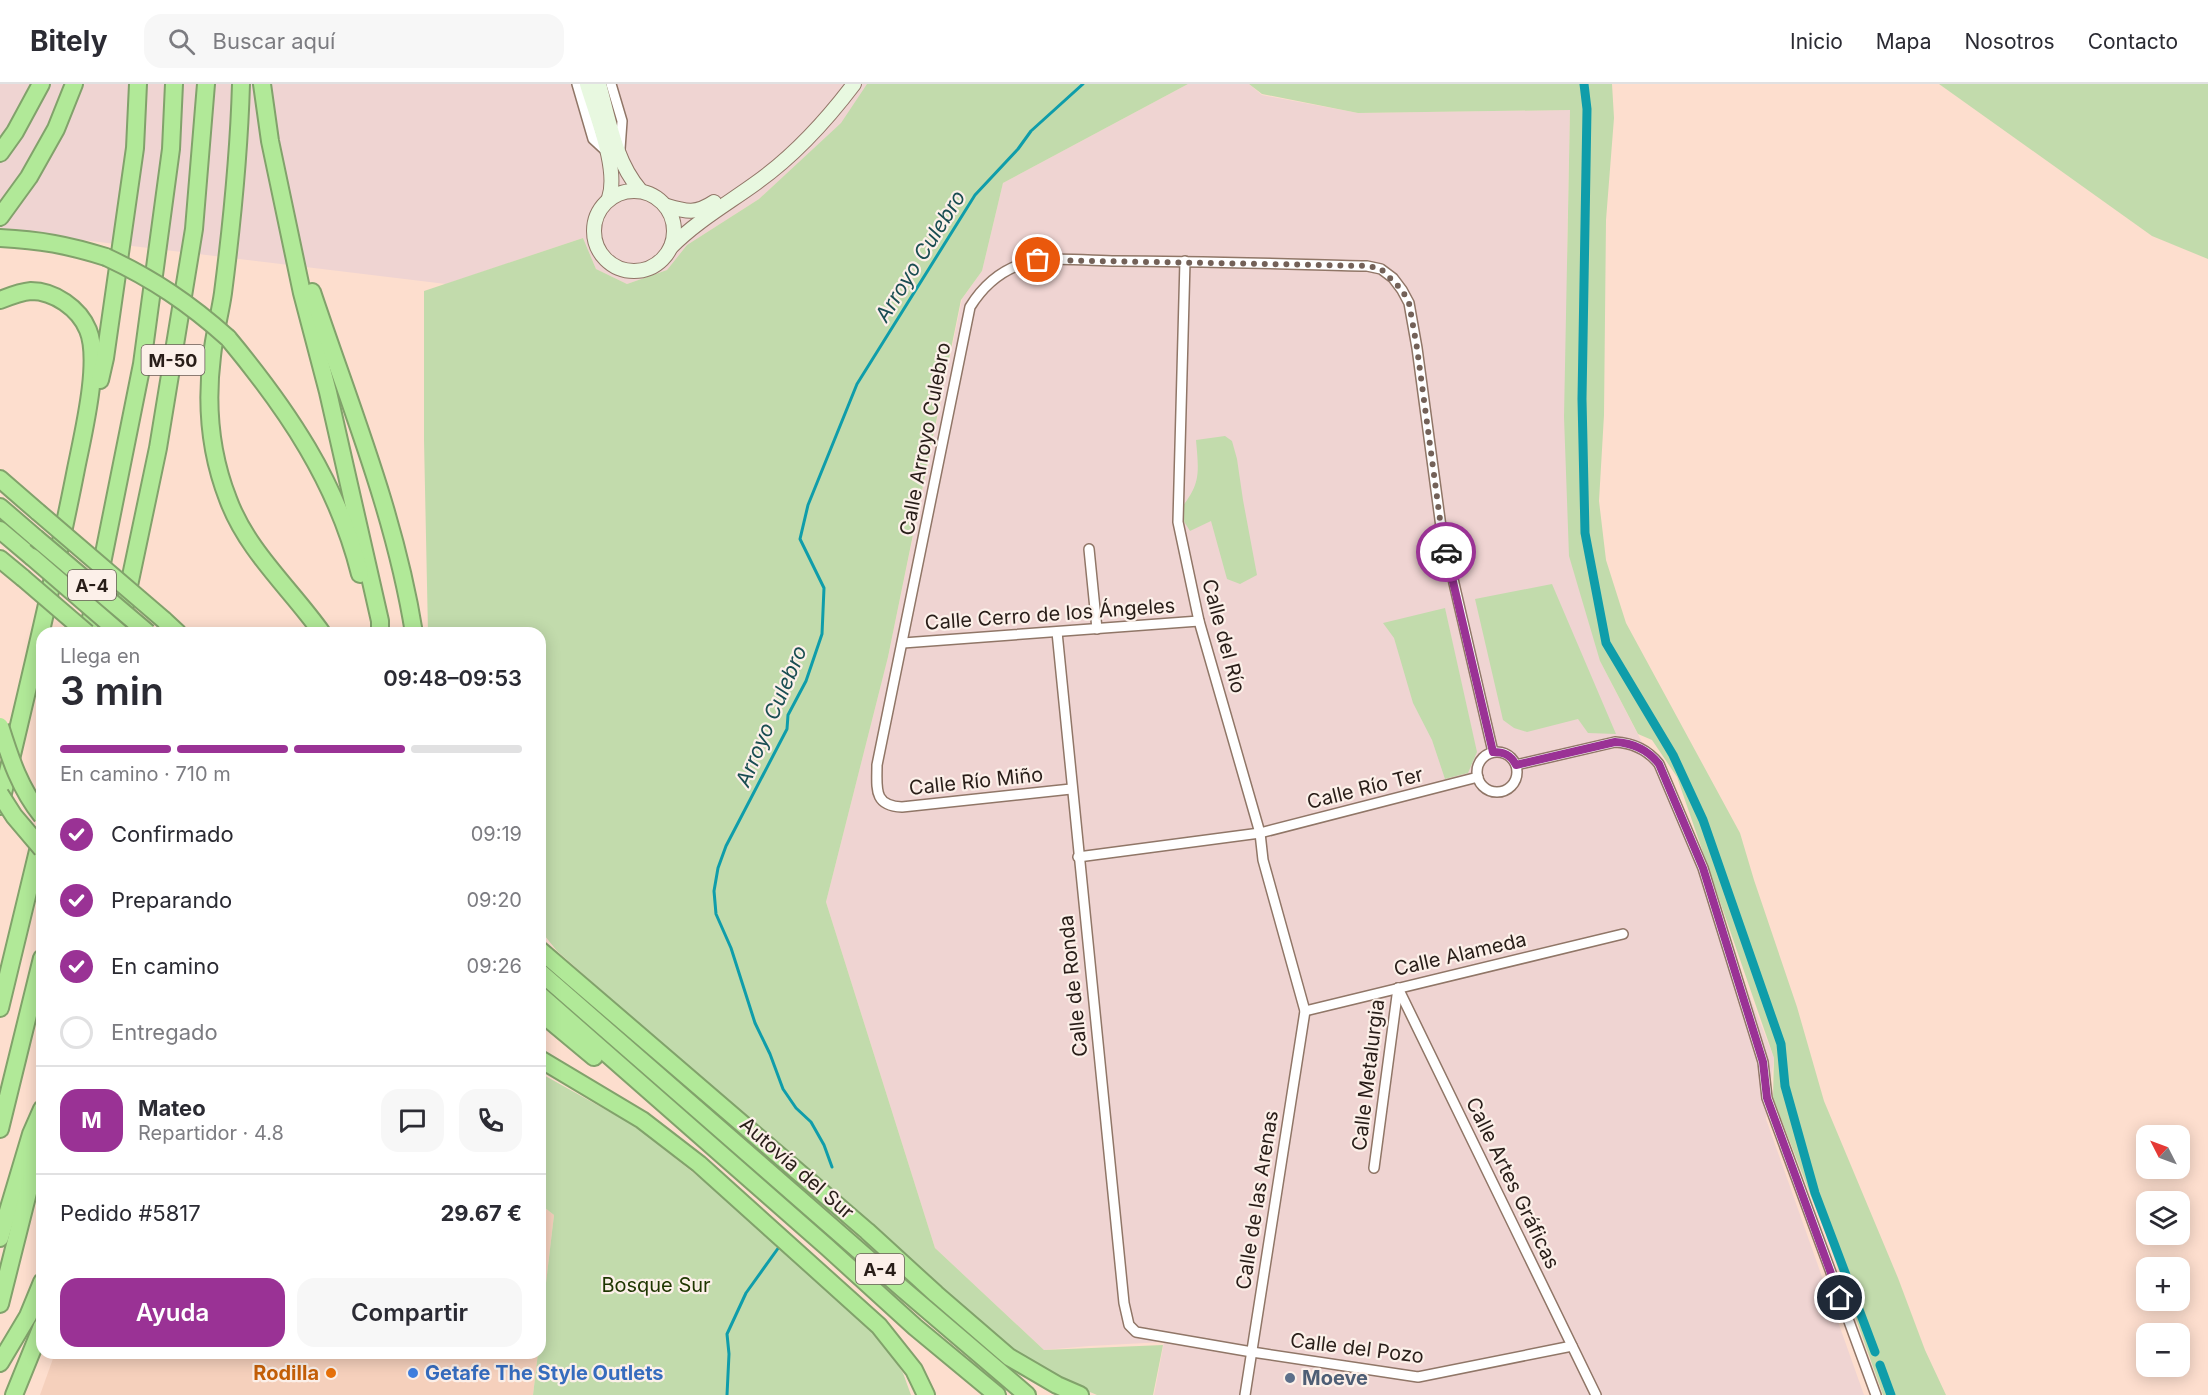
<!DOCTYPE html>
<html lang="es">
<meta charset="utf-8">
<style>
:root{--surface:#fff;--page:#f7f7f7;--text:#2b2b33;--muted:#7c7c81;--line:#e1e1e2;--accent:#9a3295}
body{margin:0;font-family:Inter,sans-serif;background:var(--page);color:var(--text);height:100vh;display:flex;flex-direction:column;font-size:22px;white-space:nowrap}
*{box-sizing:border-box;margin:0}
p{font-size:20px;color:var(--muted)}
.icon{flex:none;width:33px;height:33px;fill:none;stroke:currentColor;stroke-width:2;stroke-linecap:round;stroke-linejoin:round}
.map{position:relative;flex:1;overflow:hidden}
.panel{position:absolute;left:36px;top:543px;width:510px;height:732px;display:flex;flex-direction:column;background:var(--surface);border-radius:18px;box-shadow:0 3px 15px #0003}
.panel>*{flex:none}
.needle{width:39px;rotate:312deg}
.controls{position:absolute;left:2136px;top:1041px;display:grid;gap:12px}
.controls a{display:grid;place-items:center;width:54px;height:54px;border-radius:12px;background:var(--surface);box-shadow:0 3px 15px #0003;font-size:30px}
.pin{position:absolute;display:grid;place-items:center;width:51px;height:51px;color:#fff;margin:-26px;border:3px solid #fff;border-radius:50%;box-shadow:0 2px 6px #0007}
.courier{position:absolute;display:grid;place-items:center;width:60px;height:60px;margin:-30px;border:4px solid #9a3295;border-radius:50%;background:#fff;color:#222;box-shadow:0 2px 8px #0007}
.head em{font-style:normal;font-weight:600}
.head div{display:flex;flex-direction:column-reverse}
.head{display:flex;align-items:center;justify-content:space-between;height:102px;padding:0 24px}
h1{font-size:39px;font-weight:600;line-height:45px}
.bar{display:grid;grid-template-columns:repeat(4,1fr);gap:9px 6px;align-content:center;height:72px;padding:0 24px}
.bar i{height:8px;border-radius:4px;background:var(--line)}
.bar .current{background:var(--accent)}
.bar p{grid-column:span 4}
.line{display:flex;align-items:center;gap:15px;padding:0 24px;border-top:2px solid var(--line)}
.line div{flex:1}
.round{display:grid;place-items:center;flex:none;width:63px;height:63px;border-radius:18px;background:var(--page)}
ol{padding:0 24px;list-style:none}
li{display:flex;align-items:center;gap:18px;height:66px}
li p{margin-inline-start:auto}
li .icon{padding:6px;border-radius:50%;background:var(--accent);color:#fff;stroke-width:4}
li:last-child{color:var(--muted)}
li i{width:33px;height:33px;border:3px solid var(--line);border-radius:50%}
.primary-button{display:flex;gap:12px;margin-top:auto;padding:12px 24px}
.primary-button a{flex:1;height:69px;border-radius:18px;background:var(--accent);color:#fff;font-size:24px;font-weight:600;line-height:69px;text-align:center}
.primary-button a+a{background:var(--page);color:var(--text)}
header{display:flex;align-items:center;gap:36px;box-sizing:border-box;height:84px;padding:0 30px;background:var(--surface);border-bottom:2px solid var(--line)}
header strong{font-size:28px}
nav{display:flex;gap:33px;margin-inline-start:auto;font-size:21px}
.search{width:420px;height:54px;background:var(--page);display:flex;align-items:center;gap:15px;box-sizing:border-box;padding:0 21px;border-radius:18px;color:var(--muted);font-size:22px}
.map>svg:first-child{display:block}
</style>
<header>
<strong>Bitely</strong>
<div class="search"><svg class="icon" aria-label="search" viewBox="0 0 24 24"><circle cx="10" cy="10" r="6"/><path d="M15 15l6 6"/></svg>Buscar aquí</div>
<nav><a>Inicio</a><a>Mapa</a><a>Nosotros</a><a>Contacto</a></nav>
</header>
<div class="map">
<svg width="2208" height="1311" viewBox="0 0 2208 1311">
<rect width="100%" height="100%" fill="#fddece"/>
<!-- built -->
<g fill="#f5d0bc">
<path d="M 540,1120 L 554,1131 L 540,1250 Z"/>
<path d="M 55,1269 L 538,1269 L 533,1311 L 40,1311 Z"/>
</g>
<!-- industrial -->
<g fill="#efd4d2">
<path d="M 0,0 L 868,0 L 844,37 L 759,115 L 687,161 L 667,186 L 627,200 L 596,185 L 583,154 L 446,200 L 0,146 Z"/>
<path d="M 1188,0 L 1249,0 L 1262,11 L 1358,29 L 1570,26 L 1567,169 L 1600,577 L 1675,722 L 1774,974 L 1766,1035 L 1864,1311 L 1154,1311 L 1164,1258 L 1089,1262 L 1044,1266 L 935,1164 L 826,818 L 888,573 L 962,215 L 982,187 L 1003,99 Z"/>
</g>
<!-- green -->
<g fill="#c2dbac">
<path d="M 867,0 L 1188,0 L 1003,99 L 982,187 L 961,216 L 888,573 L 826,818 L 935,1164 L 1044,1266 L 1163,1261 L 1153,1311 L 1097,1311 L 1033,1284 L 950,1213 L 557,867 L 540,846 L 540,549 L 428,549 L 424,356 L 424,207 L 583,154 L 596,185 L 627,200 L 667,186 L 687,161 L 759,115 L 841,39 Z"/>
<path d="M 1249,0 L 1612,0 L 1614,34 L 1606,136 L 1604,331 L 1599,417 L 1606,476 L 1626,539 L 1740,749 L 1754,796 L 1797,923 L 1824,1017 L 1898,1194 L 1925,1266 L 1946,1311 L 1883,1311 L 1828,1156 L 1773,1014 L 1774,974 L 1677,693 L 1652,656 L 1638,650 L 1600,577 L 1569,472 L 1564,333 L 1570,26 L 1358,29 L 1262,10 Z"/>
<path d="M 1939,0 L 2208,0 L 2208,175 L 2152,152 Z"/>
<path d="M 1225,352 L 1232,357 L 1237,375 L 1243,416 L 1257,491 L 1240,500 L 1227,495 L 1211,437 L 1190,447 L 1178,428 C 1201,400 1199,391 1196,356 Z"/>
<path d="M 1552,500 L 1616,650 L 1588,649 L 1578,635 L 1527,648 L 1514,644 L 1503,636 L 1475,515 Z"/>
<path d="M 1445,524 L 1477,668 L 1468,689 L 1445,695 L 1432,656 L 1413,619 L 1394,554 L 1383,539 Z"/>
<path d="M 540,989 L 635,1042 L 740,1126 L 864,1239 L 890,1269 L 903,1289 L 911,1311 L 533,1311 L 538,1269 L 540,1269 L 540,1250 L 554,1131 L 540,1120 Z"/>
</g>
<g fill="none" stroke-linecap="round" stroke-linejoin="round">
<!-- stream -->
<g stroke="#0f9daa" stroke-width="3">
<path d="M 832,1083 L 824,1061 L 811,1038 L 796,1024 L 783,1005 L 770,970 L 755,939 L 731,864 L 716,830 L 714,807 L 718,784 L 726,762 L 787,645 L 788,631 L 806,597 L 822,550 L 824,504 L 800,455 L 808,421 L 857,300 L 975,111 L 1018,65 L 1031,47 L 1083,0"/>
<path d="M 727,1311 L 729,1270 L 727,1250 L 746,1209 L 779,1163"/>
</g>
<!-- canal -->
<g stroke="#0f9daa" stroke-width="9">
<path d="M 1584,0 L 1587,25 L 1582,315 L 1585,449 L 1606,559 L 1673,671 L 1703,736 L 1781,960 L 1785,1002 L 1815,1109 L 1875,1268"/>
<path d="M 1880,1281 L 1891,1311"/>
</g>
<defs>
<g id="street">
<path d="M 577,0 L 593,55 L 606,67"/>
<path d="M 611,0 L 622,37 L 620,65"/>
<path d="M 1185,177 L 1178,438 L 1199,537 L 1260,749 L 1263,776 L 1305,927 L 1245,1311"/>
<path d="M 1089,465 L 1097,545"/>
<path d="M 1057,548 L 1124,1219 L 1129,1241 L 1136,1248 L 1252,1268 L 1418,1293 L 1572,1262"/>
<path d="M 903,559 L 1199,537"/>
<circle cx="1497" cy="688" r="20"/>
<path d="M 1516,681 L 1615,658 C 1633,659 1648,666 1659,680 L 1703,784 L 1763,978 L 1767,1014 L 1876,1311"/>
<path d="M 1071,705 L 902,723 C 873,722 877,704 877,681 L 970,223 C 983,202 1001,186 1025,179 C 1046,172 1092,177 1116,177 C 1200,177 1284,180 1367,182 L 1381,185 L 1393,194 L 1402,206 L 1409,219 L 1417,264 L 1441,443 L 1493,668"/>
<path d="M 1078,773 L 1260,749 L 1478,693"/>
<path d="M 1398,904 L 1596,1311"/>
<path d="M 1305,927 L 1623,850"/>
<path d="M 1374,1084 L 1398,904"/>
</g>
<g id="secondary">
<path d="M 587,0 C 596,31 619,85 609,114"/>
<path d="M 599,0 C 609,36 615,77 640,106"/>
<circle cx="634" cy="147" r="40"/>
<path d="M 667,122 C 687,128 696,130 714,118"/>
<path d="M 671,163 C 697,137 727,120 756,99 C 794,72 826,37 854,0"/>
</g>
<g id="highway">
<path d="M 241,0 C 239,70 232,139 223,209 C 220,230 214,251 212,272 C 206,320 210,369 228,415 C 247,467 291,505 322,549"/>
<path d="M 262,0 L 270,57 L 302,209 L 328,308 L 380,537 L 380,549"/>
<path d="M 0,69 L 15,48 L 41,0"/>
<path d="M 0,133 L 29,93 L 56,45 L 74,0"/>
<path d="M 0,154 C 40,156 68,161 106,173"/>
<path d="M 312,208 C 350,322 395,430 414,549"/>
<path d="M 0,216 C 10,212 20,208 31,207 C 54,207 79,224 88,246 C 101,277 83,350 76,385 C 54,498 26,610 0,722"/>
<path d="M 228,254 C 287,325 337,398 360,490"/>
<path d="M 100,296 L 105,274 L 135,64 L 138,0"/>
<path d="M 0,395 L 38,428"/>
<path d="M 0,423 L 36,454"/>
<path d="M 0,446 L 32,473"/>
<path d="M 0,475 L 23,494"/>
<path d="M 164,536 L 178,549"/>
<path d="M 88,549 L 142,280 L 171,65 L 174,0"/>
<path d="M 119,549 L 158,364 L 194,145 L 206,0"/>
<path d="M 540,866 L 867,1147 L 936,1210 L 1009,1273 L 1057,1301 L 1080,1311"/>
<path d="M 540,888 L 904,1206 L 1027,1311"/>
<path d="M 540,911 L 827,1163 L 915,1243 L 997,1311"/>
<path d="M 0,924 L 42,750"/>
<path d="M 540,928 L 594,973"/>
<path d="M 540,975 L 642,1036 L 699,1080 L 879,1242 L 914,1286 L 926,1311"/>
<path d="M 0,1045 L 42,874"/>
<path d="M 0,1154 L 31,1050 L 42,1025"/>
<path d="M 0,1220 L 42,1053"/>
<path d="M 0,1279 L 28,1232 L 42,1198"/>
<path d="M 14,1311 L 42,1242"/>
</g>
</defs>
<!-- street casing -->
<use href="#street" stroke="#907667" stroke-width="12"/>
<!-- secondary casing -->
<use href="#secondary" stroke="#907667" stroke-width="16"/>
<!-- highway casing -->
<use href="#highway" stroke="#81a26b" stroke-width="20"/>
<!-- street -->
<use href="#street" stroke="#fff" stroke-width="9"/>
<!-- secondary -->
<use href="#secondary" stroke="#e8f8e0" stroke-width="14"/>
<!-- highway -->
<use href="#highway" stroke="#b1e998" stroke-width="16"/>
<defs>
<g id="highway-bridge">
<path d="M 106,173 C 153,195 189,219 228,254"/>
<path d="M 38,428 L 164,536"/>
<path d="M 36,454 L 148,549"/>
<path d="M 32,473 L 120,549"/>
<path d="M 23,494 L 87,549"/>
<path d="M 0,642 C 10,674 20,705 42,732"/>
<path d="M 0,710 L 14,732 L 42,765"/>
</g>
</defs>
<!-- highway-bridge casing -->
<use href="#highway-bridge" stroke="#81a26b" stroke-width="20" stroke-linecap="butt"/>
<!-- highway-bridge -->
<use href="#highway-bridge" stroke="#b1e998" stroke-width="16"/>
</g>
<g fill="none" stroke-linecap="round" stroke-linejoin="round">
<!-- done -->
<path stroke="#736158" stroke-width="6" stroke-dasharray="0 10.8" d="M 1038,176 L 1323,181 L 1368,182 L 1381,185 L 1402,206 L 1409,219 L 1417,264 L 1441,443 L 1446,468"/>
<!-- route -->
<path stroke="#9a3295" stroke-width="8" d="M 1446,468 L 1493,668 C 1504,668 1511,671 1516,681 L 1615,658 C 1633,659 1648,666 1659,680 L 1703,784 L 1763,978 L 1767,1014 L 1840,1214"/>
</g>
<!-- markers -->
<circle fill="#e8710a" stroke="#fcf0e9" stroke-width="2" cx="331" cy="1289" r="6"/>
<circle fill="#3f7fe0" stroke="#fcf0e9" stroke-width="2" cx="413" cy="1289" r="6"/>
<circle fill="#5c6f8a" stroke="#fcf0e9" stroke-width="2" cx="1290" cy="1294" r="6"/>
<g text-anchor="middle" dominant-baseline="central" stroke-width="4.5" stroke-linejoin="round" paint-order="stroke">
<!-- shield labels -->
<g fill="#fcf0e9" stroke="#685c57" stroke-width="1.5">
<rect x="141.5" y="261" width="63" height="30" rx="4.5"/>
<rect x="68" y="486" width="48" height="30" rx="4.5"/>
<rect x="856" y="1170" width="48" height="30" rx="4.5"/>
</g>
<g font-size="18" font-weight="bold" fill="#281d18">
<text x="173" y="276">M-50</text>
<text x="92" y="501">A-4</text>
<text x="880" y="1185">A-4</text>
</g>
<!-- street labels -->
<g font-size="20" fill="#281d18" stroke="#fcf0e9">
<text transform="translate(925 355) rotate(-79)">Calle Arroyo Culebro</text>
<text transform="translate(1050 530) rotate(-4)">Calle Cerro de los Ángeles</text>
<text transform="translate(1224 552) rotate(75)">Calle del Río</text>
<text transform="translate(976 697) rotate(-6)">Calle Río Miño</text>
<text transform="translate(1365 704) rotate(-14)">Calle Río Ter</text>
<text transform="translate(1460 870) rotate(-13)">Calle Alameda</text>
<text transform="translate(1073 902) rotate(-96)">Calle de Ronda</text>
<text transform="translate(1368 991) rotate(-83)">Calle Metalurgia</text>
<text transform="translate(797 1084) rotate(41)">Autovía del Sur</text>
<text transform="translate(1513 1099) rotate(64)">Calle Artes Gráficas</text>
<text transform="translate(1257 1116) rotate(-81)">Calle de las Arenas</text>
<text transform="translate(1357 1264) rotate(7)">Calle del Pozo</text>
</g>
<!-- park labels -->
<g font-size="20" fill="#1e3600" stroke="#fcf0e9">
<text x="656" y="1201">Bosque Sur</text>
</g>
<!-- food labels -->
<g font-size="20" font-weight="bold" fill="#c56008" stroke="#fcf0e9" text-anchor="end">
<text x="319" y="1289">Rodilla</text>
</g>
<!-- shop labels -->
<g font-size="20" font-weight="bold" fill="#366cbe" stroke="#fcf0e9" text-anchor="start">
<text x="425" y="1289">Getafe The Style Outlets</text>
</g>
<!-- service labels -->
<g font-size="20" font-weight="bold" fill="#4e5e75" stroke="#fcf0e9" text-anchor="start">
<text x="1302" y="1294">Moeve</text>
</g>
<!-- water labels -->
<g font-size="21" font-style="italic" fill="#194d52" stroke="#fcf0e9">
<text transform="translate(920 172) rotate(-58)">Arroyo Culebro</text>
<text transform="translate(771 632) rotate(-67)">Arroyo Culebro</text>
</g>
</g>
</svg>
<div class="controls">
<a><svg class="needle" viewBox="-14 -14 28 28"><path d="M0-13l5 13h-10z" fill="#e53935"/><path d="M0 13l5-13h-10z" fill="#7c7c81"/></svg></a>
<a><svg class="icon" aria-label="layers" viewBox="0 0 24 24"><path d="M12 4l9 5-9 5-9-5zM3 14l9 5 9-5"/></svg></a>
<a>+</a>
<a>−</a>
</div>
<div class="pin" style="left:1038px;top:176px;background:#ea580c"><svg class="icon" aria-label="bag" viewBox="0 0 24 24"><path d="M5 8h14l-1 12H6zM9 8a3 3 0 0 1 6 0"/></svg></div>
<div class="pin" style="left:1840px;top:1214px;background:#1f2937"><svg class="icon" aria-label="home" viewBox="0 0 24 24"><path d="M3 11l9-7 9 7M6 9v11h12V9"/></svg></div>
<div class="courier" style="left:1446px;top:468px"><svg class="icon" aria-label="car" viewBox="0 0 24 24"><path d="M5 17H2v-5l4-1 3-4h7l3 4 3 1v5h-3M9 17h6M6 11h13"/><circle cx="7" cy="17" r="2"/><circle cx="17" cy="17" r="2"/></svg></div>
<section class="panel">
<div class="head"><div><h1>3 min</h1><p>Llega en</p></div><em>09:48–09:53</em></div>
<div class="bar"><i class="current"></i><i class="current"></i><i class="current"></i><i></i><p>En camino · 710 m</p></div>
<ol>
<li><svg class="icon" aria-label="check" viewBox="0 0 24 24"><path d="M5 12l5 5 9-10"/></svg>Confirmado<p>09:19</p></li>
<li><svg class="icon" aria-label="check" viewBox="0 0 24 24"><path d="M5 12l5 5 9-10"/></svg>Preparando<p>09:20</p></li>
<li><svg class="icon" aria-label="check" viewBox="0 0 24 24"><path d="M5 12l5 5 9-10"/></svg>En camino<p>09:26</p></li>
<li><i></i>Entregado</li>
</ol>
<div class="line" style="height:108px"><b class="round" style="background:var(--accent);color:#fff">M</b><div><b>Mateo</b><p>Repartidor · 4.8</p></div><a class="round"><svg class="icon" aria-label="chat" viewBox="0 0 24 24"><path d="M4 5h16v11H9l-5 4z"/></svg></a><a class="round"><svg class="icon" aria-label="phone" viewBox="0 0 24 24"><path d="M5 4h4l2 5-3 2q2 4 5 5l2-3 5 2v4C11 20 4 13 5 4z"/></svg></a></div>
<div class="line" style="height:78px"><div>Pedido #5817</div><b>29.67 €</b></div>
<div class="primary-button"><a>Ayuda</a><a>Compartir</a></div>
</section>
</div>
